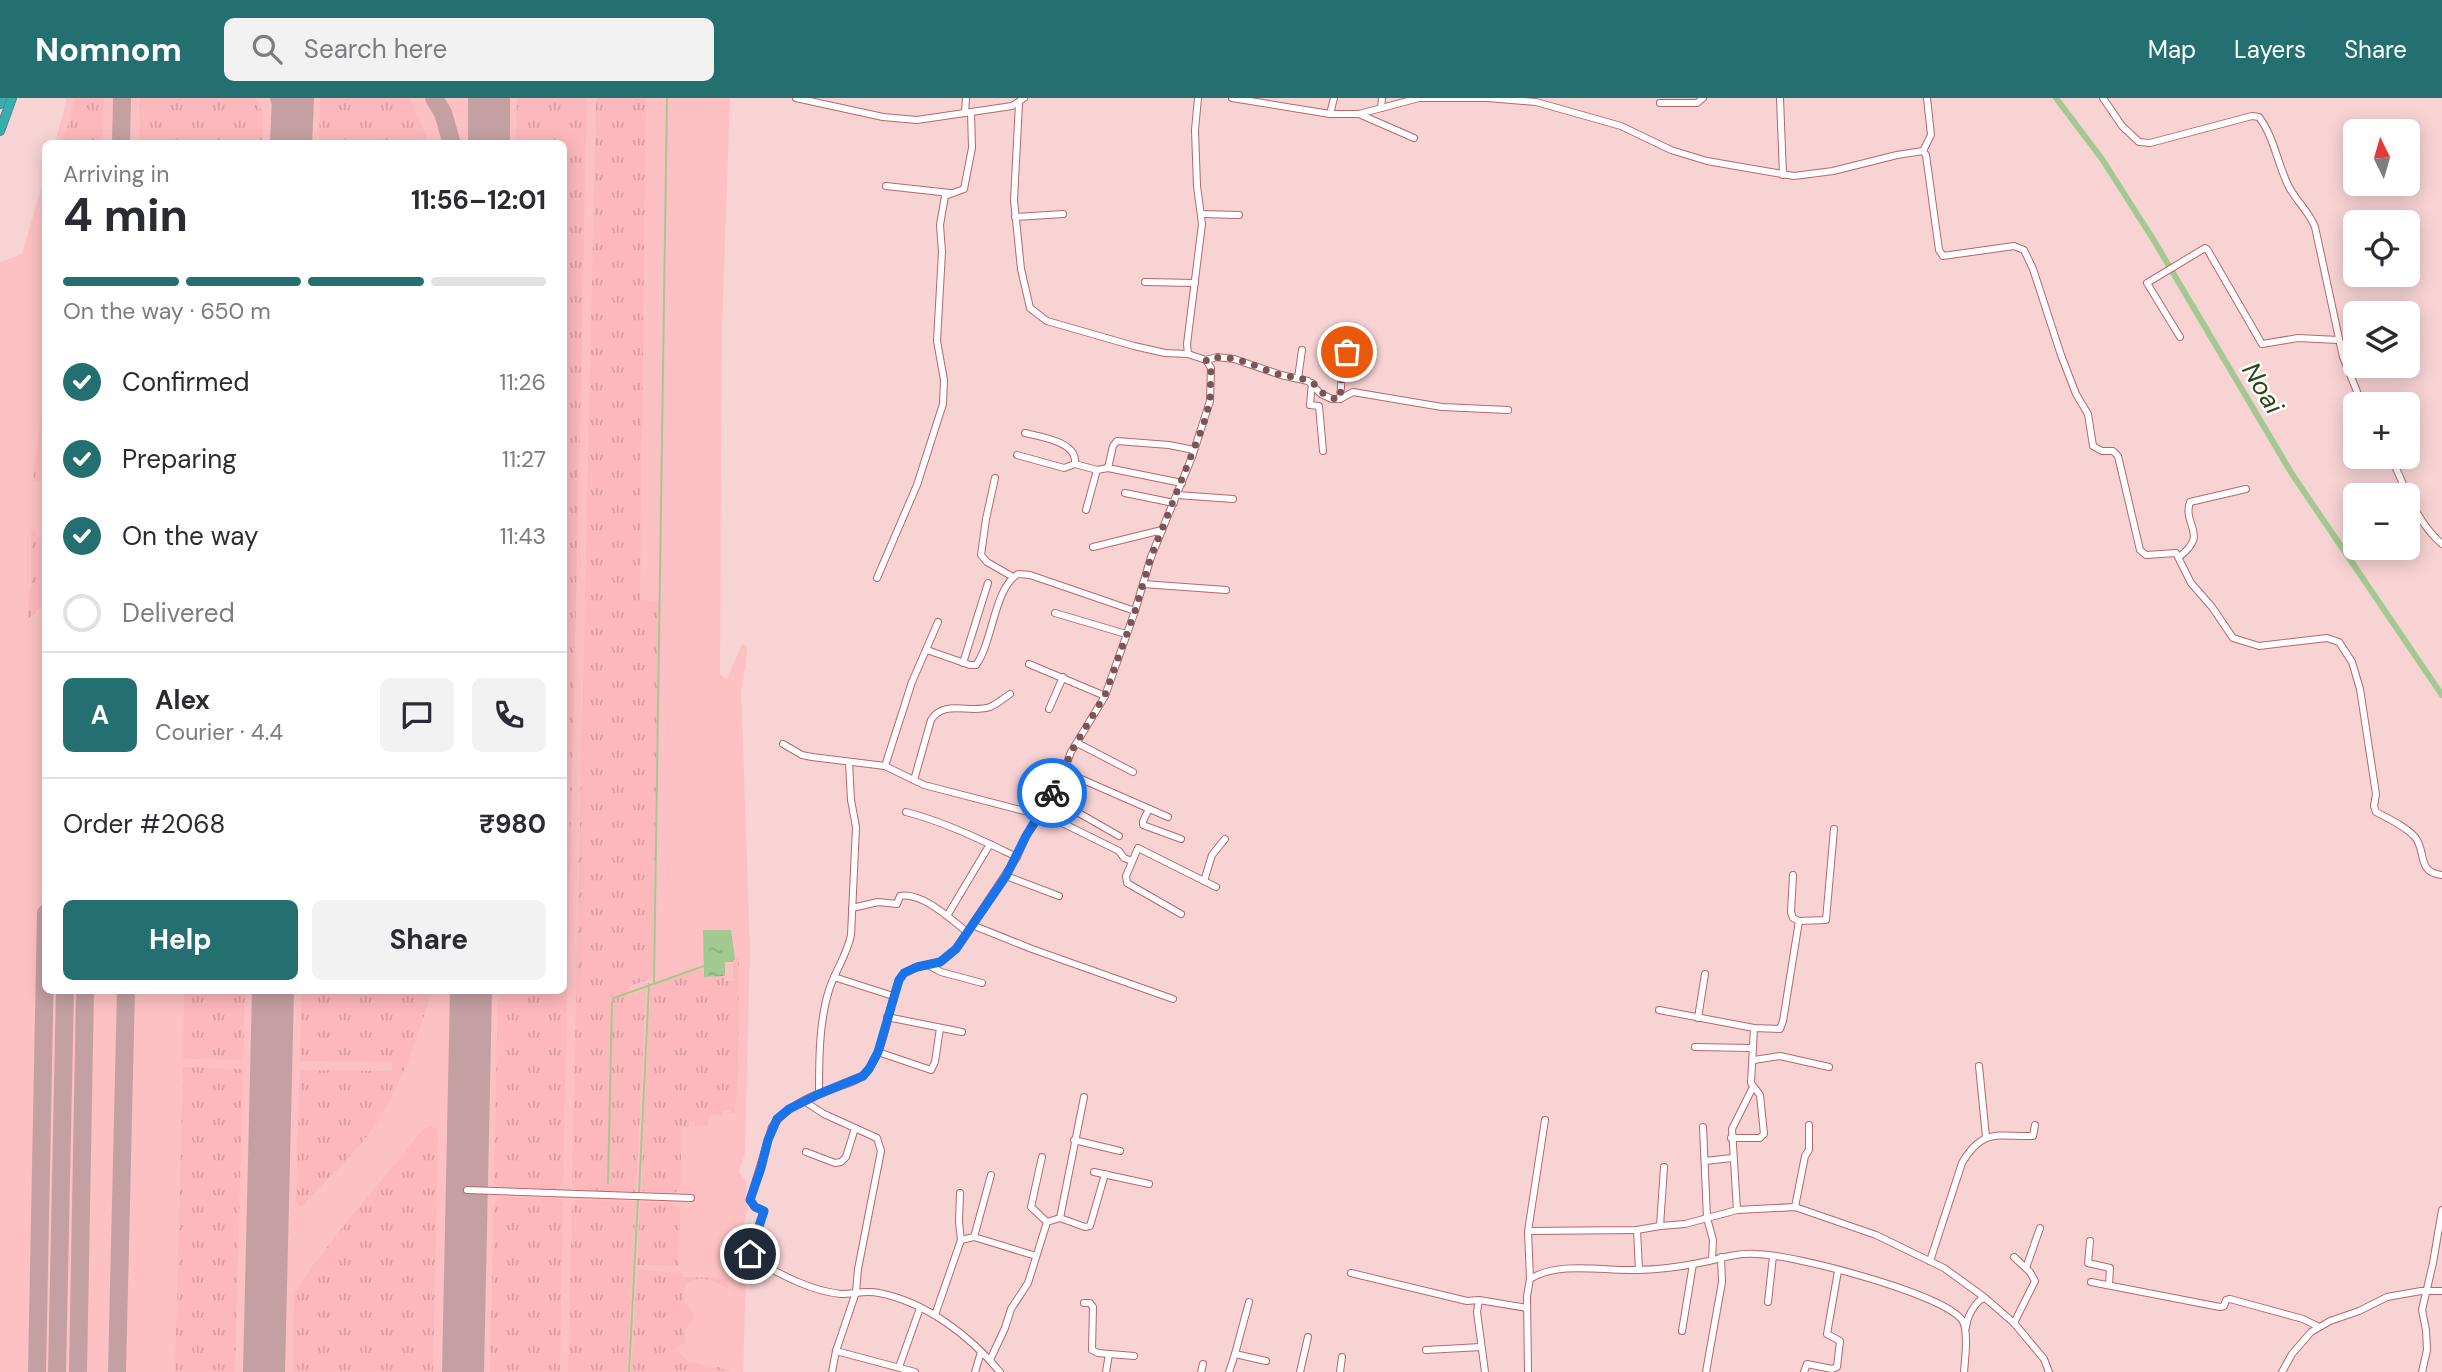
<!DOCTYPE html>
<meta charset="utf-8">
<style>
:root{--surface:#fff;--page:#f2f2f3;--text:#2b2b33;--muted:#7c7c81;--line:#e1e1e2;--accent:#247070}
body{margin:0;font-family:"DM Sans",sans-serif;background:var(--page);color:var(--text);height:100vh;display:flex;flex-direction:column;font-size:26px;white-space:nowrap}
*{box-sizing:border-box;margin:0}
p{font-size:23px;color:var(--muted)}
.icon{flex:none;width:38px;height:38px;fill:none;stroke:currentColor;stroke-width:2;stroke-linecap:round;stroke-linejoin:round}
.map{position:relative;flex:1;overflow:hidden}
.details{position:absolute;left:42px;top:42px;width:525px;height:854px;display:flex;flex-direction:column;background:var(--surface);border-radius:10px;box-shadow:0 4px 18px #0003}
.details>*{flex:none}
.needle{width:46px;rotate:355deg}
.tools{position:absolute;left:2343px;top:21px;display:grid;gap:14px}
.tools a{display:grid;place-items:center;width:77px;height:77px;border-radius:10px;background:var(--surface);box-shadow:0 4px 18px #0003;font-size:35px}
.pin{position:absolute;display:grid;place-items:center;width:60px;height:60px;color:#fff;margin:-30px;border:4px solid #fff;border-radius:50%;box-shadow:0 2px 7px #0007}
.courier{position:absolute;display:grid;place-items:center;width:70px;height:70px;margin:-35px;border:5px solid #1a73e8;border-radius:50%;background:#fff;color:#222;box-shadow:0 2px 9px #0007}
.headline em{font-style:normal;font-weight:700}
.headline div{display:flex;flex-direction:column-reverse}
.headline{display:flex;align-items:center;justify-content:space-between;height:119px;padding:0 21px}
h1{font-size:46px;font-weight:700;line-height:52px}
.bar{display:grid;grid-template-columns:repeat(4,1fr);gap:10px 7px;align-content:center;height:84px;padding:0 21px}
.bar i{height:9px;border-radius:5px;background:var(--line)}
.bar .selected{background:var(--accent)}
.bar p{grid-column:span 4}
.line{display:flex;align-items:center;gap:18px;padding:0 21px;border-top:2px solid var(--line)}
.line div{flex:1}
.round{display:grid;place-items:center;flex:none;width:74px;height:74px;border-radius:10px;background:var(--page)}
ol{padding:0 21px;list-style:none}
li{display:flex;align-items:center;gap:21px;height:77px}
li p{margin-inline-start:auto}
li .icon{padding:7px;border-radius:50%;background:var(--accent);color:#fff;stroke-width:4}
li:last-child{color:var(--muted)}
li i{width:38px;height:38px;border:4px solid var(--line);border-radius:50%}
.button{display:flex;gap:14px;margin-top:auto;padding:14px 21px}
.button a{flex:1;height:80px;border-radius:10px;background:var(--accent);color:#fff;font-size:28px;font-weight:700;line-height:80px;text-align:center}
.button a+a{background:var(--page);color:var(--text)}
header{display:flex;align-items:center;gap:42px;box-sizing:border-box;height:98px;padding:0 35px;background:var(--accent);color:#fff}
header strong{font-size:33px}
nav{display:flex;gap:38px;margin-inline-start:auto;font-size:24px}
.search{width:490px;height:63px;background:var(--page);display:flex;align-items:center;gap:18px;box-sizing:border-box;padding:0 24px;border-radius:10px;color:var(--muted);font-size:26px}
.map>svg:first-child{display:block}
</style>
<header>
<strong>Nomnom</strong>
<div class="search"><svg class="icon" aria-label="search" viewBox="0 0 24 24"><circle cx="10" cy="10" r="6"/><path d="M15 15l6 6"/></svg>Search here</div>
<nav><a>Map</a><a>Layers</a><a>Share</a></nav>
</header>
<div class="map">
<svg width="2442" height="1274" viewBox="0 0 2442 1274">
<defs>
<pattern id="grass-tufts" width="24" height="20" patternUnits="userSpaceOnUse" patternTransform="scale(1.75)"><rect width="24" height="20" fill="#fdb8bb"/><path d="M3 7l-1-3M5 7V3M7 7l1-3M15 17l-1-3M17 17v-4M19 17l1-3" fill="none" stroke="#d99da0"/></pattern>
<pattern id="water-ripples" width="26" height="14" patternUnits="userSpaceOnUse" patternTransform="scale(1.75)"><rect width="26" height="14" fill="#a2c991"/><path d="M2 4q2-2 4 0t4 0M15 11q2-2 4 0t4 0" fill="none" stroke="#8cac7c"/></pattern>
</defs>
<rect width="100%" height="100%" fill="#f8d3d4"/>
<!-- built -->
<path fill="#fdc1c3" d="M 67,0 L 730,0 L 722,228 L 720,576 L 727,581 L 742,546 L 747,548 L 746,570 L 744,573 L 743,588 L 741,589 L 750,851 L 745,1055 L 739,1074 L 746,1083 L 747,1112 L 741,1138 L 746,1180 L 743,1274 L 0,1274 L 0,164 L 22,156 L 45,77 L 46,892 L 564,892 L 564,46 L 55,45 Z"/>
<!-- grass -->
<g fill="url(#grass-tufts)">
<path d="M 75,0 L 104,0 L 103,45 L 63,45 Z"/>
<path d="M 140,0 L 256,0 L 263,16 L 263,45 L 139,45 Z"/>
<path d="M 320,0 L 410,0 L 429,45 L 319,45 Z"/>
<path d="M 517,0 L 587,0 L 563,1087 L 555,1092 L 499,1090 L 494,1087 L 494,1077 L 498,893 L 564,892 L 564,46 L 516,45 Z"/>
<path d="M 596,0 L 646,0 L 640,502 L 659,503 L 659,512 L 653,880 L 629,888 L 628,898 L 646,891 L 636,1094 L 577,1092 L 572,1087 Z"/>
<path d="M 45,284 L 45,384 L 33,383 Z"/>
<path d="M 31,431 L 35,431 L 35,439 L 45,439 L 46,504 L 28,521 L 29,493 L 31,490 Z"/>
<path d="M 739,859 L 738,979 L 735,1015 L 731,1015 L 731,1012 L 723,1012 L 722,1018 L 711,1016 L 707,1028 L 695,1028 L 694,1023 L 689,1023 L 689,1029 L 681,1029 L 681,1088 L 675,1095 L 641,1093 L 650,891 L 657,885 L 703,871 L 703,879 L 724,879 L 725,883 L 733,883 L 733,864 Z"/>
<path d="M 184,893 L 245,893 L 243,962 L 183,961 Z"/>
<path d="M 301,893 L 432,893 C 417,942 399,995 368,1037 C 348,1062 323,1085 301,1109 L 296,1104 L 300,972 L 392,973 L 392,964 L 300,963 Z"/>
<path d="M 183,969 L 243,971 L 235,1274 L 175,1274 Z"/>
<path d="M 430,1028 L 437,1031 L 438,1039 L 433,1274 L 293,1274 L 294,1197 L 311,1170 L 346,1125 L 422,1033 Z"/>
<path d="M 503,1099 L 556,1100 L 563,1105 L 560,1274 L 490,1274 L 494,1104 Z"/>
<path d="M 577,1102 L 636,1103 L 627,1274 L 568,1274 L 572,1107 Z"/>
<path d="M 640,1105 L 673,1105 L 680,1110 L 679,1168 L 637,1167 Z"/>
<path d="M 637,1171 L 683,1175 L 683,1179 L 727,1180 L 728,1191 C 710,1178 680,1173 684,1204 L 692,1213 L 694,1221 L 683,1233 L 686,1244 L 678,1249 L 676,1252 L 689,1264 L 701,1266 L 706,1270 L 718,1269 L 730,1274 L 631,1274 Z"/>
</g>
<!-- water -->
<path fill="url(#water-ripples)" d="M 703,832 L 731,832 L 735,861 L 732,864 L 725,864 L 725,878 L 704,879 Z"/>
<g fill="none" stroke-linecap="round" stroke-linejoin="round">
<!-- stream -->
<g stroke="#a2c991" stroke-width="2">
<path d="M 654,884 L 667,0"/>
<path d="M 608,1085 L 612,905 L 614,900 L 704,868"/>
<path d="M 639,1095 L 649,886"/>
<path d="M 629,1274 L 638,1100"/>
</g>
<!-- canal -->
<path stroke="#a2c991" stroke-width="6" d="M 2056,0 L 2102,61 L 2153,141 L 2292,376 L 2442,597"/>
<!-- taxiway -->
<g stroke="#c4a0a2" stroke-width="18">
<path d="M 279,0 L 290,27 L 290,46"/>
<path d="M 434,0 L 443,15 L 452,46"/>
<path d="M 121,46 L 122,0"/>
<path d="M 37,1274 L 46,815"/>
<path d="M 57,1274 L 65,892"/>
<path d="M 78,1274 L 85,892"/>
<path d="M 117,1274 L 126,892"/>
</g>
<!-- runway -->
<g stroke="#c4a0a2" stroke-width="42">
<path d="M 291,46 L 293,0"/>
<path d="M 489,46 L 489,0"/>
<path d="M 264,1274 L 273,892"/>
<path d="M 463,1274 L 471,892"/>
</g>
<defs>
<g id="minor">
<path d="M 796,0 L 883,19 L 917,22 L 1012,8 L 1024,0"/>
<path d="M 1232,0 L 1330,16 L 1359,16 L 1419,0 L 1488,0 L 1536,4 L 1621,28 L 1671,52 L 1707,63 L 1794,78 L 1833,73 L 1897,57 L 1923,53 L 1926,57 L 1939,152 L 1943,158 L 2014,148 L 2024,152 L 2033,171 L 2061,257 L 2076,296 L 2088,316 L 2093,348 L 2102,353 L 2113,353 L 2118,358 L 2140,452 L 2146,457 L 2176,455 L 2191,485 L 2212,509 L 2233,540 L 2259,548 L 2327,540 L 2339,544 L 2352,564 L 2360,591 L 2376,696 L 2374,708 L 2376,714 C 2389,721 2405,728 2415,739 C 2427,754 2416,774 2442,777"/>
<path d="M 1780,0 L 1783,77"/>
<path d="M 2103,0 L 2122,28 L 2139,44 L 2150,45 L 2252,18 L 2259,19 C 2274,39 2277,64 2288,87 C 2295,102 2309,113 2315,129 L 2343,259 L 2362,306"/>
<path d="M 1019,5 L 1014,102 L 1021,171 L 1030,210 L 1047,223 L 1134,248 L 1165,255 L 1188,256"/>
<path d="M 1660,5 L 1697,5 L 1703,0"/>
<path d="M 1381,10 L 1382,0"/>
<path d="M 965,15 L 966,0"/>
<path d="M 1330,16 L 1334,0"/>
<path d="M 1359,16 L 1414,40"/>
<path d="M 1923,53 L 1931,37 L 1927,0"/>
<path d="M 886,88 L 950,95"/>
<path d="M 1202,116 L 1239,117"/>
<path d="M 1015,119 L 1063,116"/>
<path d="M 1145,184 L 1195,185"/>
<path d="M 2180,239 L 2147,185 L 2205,150 L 2207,151 L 2262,246 L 2298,240 L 2338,242"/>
<path d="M 1206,262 L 1217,259 L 1234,261 L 1281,277 L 1308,283 L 1321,296 L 1332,301 L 1340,301 L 1353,294 L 1442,309 L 1508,312"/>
<path d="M 1298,280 L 1302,252"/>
<path d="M 1312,285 L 1310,307 L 1319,308 L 1323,353"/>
<path d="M 1340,301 L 1342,276 L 1347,254"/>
<path d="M 1025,335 C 1042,339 1078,344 1075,366 L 1097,372 L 1108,370 L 1113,348 L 1117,343 L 1169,347 L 1194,352"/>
<path d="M 1017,357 L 1064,370 L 1075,366"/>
<path d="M 2391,359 C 2405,389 2416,424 2442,446"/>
<path d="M 1108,370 L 1182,385"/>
<path d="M 995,380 L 986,421 L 981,457 L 987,464 L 1013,479"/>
<path d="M 1125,395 L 1174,405"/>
<path d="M 1177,397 L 1233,401"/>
<path d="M 1086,412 L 1097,372"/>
<path d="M 1093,449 L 1162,432"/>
<path d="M 2179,459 C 2210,435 2182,428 2190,404 L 2246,391"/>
<path d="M 877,480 L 917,387 L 943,306 L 944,282 L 937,243 L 942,154 L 940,127 L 945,98 L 964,91 L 972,50 L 971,14"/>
<path d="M 1143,486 L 1226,492"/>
<path d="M 1055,515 L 1126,536"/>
<path d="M 927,552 L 970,567 L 976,567 C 993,544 994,490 1018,476 L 1030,477 L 1135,513"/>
<path d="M 963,565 L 988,485"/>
<path d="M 1029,566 L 1105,598"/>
<path d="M 1049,611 L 1063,579"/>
<path d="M 1077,645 L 1133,674"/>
<path d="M 783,646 L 802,657 L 812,659 L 885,668 L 924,687 L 1040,717"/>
<path d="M 885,668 L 912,584 L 938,524"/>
<path d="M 1065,674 L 1168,719"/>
<path d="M 914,682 L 931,622 C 944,601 970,616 990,609 C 997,606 1004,600 1010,596"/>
<path d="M 1049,698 L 1119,738"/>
<path d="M 1149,711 L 1143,723 L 1143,727 L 1181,741"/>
<path d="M 906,714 C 945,724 981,742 1017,759"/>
<path d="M 1042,715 L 1119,753 L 1124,760 L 1132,763"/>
<path d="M 1793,777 L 1791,814 L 1793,820 L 1799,823 L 1826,822 L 1834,731"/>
<path d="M 1006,778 L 1059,798"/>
<path d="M 1204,783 L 1212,757 L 1225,741"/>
<path d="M 852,810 L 878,804 L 897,806 L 900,798 C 922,794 951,821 967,834"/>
<path d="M 1181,816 L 1127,785 L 1126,778 L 1138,750 L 1216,789"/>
<path d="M 947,818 L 990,746"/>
<path d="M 972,827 L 1032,851 L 1173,901"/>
<path d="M 928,867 L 941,874 L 982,885"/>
<path d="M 834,879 L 893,898"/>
<path d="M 1659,912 L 1754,930 L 1780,931 L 1783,923 L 1799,823"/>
<path d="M 887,919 L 962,934"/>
<path d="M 1698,920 L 1705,876"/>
<path d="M 1695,949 L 1751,950"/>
<path d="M 878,954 L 931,972 L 935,964 L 940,930"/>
<path d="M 1754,962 L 1780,958 L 1829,969"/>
<path d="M 1979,968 L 1986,1039"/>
<path d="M 819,996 C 819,962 819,924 829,892 C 835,873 847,857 851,837 L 856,729 L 851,702 L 849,664"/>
<path d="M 804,1003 L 824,1016 L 877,1040 L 881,1053 L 858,1171 L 856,1194 L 836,1253 L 832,1274"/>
<path d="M 1703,1029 L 1707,1120 L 1713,1142 L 1712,1162"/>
<path d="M 1731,1040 L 1760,1040 L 1764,1036 L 1760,997 L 1751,985 L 1754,930"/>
<path d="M 1074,1042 L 1120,1053"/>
<path d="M 806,1054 L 835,1065 L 841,1064 L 846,1059 L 855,1030"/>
<path d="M 1705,1063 L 1732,1060"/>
<path d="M 1094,1074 L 1149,1086"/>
<path d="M 467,1092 L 691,1100"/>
<path d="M 1795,1109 L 1805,1058 L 1809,1052 L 1809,1027"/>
<path d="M 1737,1112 L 1732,1031 L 1753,989"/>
<path d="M 1060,1120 L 1085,1129 L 1090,1128 L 1105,1076"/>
<path d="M 1047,1124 L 1060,1120 L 1084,999"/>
<path d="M 1660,1128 L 1664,1069"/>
<path d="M 1637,1132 L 1639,1172"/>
<path d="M 1528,1133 L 1545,1022"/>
<path d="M 974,1139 L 991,1077"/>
<path d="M 961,1142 L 974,1139 L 1036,1158"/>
<path d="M 2090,1143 L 2088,1165 L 2110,1170 L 2109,1187"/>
<path d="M 1930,1163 L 1962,1065 C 1983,1029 1999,1039 2033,1038 L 2035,1027"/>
<path d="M 2026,1170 L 2040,1130"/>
<path d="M 1351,1175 L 1467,1203 L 1479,1202"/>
<path d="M 1530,1181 L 1528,1133 L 1637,1132 L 1660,1128 L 1685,1126 L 1737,1112 L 1795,1109 L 1876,1137 L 1944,1170 L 1984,1199 L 2014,1225 L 2044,1261 L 2049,1274"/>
<path d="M 2091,1184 L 2220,1209 L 2224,1208 L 2226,1202 L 2230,1201 L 2303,1221 L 2319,1229"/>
<path d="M 1768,1204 L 1773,1158"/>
<path d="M 1084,1205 L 1090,1205 L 1093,1209 L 1092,1252 L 1098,1255 L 1134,1258"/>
<path d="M 935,1217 L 961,1142 L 959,1124 L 960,1095"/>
<path d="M 2014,1225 L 2035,1183 L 2030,1174 L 2014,1159"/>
<path d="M 1966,1229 C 1967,1219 1973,1208 1981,1201 L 1986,1201"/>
<path d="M 1682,1233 L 1693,1166"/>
<path d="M 1426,1252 L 1481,1249"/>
<path d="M 836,1253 L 915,1274"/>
<path d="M 1235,1256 L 1249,1204"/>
<path d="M 990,1262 L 1005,1230 L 1011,1211 L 1028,1185 L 1047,1124 L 1031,1109 L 1042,1059"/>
<path d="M 899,1269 L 920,1210"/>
<path d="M 975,1274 L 981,1254"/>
<path d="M 1000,1274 C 970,1238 926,1204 879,1195 C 866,1192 854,1196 841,1196 C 811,1193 782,1177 756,1163 C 745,1152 760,1127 764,1113 L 755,1109 L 750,1102 L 772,1029 C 786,1009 811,997 834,990 C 844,987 856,984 863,977 C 885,958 888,909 899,882 L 904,875 L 917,869 L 941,864 L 956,851 L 1017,759 L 1026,738 L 1042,715 L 1049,698 L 1059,686 L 1071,654 L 1105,598 L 1135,513 L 1151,459 L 1192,359 L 1210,303 L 1211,270 L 1206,262 L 1188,256 L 1187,246 L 1202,126 L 1197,88 L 1195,32 L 1198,0"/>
<path d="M 1106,1274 L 1109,1256"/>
<path d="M 1201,1274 L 1203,1266"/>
<path d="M 1229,1274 L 1235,1256 L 1266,1263"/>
<path d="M 1300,1274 L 1308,1239"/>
<path d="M 1340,1274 L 1342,1259"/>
<path d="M 1485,1274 L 1477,1214 L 1479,1202 L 1527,1210"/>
<path d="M 1528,1274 L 1527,1198 L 1530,1181 C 1559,1163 1602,1173 1635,1172 C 1659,1172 1685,1168 1709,1163 C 1725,1159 1739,1155 1756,1156 C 1791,1156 1942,1195 1962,1222 C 1969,1231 1965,1262 1964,1274"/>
<path d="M 1706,1274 L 1722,1184 L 1721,1159"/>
<path d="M 1804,1274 L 1807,1266 L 1832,1271 L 1837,1269 L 1840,1243 L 1827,1236 L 1838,1173"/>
<path d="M 2282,1274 L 2292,1256 L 2311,1234 L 2330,1223 L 2359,1213 L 2387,1199 L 2421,1193 L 2442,1193"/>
<path d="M 2422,1274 L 2427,1252 L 2426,1232 L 2422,1212 L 2433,1165 L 2442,1112"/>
</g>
<g id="highway">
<path d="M 0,6 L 2,0"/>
<path d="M 0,33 L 12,0"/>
</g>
</defs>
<!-- minor casing -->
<use href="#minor" stroke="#b9666c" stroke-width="8"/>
<!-- highway casing -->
<use href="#highway" stroke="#377678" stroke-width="10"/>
<!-- minor -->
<use href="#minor" stroke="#fff" stroke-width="6"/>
<!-- highway -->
<use href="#highway" stroke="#39acad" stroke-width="9"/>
</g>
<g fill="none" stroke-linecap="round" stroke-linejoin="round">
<!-- done -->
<path stroke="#785658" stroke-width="7" stroke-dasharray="0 12.6" d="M 1052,695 L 1059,686 L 1071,654 L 1105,597 L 1135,513 L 1151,459 L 1203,328 L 1210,303 L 1211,270 L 1206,262 C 1231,253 1256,270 1281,277 C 1290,279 1299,279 1308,283 C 1322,288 1319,301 1340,301 L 1342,276 L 1347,254"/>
<!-- route -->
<path stroke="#1a73e8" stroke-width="9" d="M 750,1156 L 764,1113 L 755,1109 L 750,1102 L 761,1070 L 768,1042 L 777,1021 L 789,1011 L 819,996 L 863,978 L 869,971 L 878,954 L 899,882 L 904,875 L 917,869 L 940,864 L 956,851 L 1006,778 L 1026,738 L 1052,695"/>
</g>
<g text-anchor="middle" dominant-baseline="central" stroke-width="5" stroke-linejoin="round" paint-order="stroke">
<!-- water labels -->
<g font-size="26" font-style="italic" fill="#264a11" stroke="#fefefe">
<text transform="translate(2263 290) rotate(59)">Noai</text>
</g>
</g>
</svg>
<div class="tools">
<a><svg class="needle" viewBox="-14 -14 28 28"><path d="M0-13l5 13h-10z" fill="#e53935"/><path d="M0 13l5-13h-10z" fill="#7c7c81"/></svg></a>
<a><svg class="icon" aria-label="locate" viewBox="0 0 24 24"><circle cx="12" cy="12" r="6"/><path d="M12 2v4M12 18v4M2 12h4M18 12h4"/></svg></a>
<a><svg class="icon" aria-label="layers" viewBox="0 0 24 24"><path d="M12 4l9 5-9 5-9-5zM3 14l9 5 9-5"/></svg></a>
<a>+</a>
<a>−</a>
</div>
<div class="pin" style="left:1347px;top:254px;background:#ea580c"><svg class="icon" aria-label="bag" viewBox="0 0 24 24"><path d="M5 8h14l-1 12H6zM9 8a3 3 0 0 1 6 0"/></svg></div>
<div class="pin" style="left:750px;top:1156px;background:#1f2937"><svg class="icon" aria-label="home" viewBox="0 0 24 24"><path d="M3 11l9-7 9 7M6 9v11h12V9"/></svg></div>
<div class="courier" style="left:1052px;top:695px"><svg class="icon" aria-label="bike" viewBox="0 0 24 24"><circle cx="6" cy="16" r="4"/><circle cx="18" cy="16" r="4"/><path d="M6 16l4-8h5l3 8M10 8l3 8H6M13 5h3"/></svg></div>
<section class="details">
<div class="headline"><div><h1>4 min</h1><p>Arriving in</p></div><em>11:56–12:01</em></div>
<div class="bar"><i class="selected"></i><i class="selected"></i><i class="selected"></i><i></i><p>On the way · 650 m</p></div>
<ol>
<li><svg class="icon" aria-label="check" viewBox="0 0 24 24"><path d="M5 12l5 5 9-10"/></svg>Confirmed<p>11:26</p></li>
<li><svg class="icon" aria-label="check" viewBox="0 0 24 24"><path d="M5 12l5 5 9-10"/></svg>Preparing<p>11:27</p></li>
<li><svg class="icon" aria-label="check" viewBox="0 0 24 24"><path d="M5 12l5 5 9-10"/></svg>On the way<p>11:43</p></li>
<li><i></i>Delivered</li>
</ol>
<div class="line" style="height:126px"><b class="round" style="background:var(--accent);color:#fff">A</b><div><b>Alex</b><p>Courier · 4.4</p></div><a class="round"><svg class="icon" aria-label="chat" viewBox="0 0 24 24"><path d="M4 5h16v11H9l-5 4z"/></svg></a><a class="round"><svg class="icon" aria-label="phone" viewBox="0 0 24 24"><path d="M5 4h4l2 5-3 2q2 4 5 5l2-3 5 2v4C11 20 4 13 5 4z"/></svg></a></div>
<div class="line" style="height:91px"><div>Order #2068</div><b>₹980</b></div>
<div class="button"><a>Help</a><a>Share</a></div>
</section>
</div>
